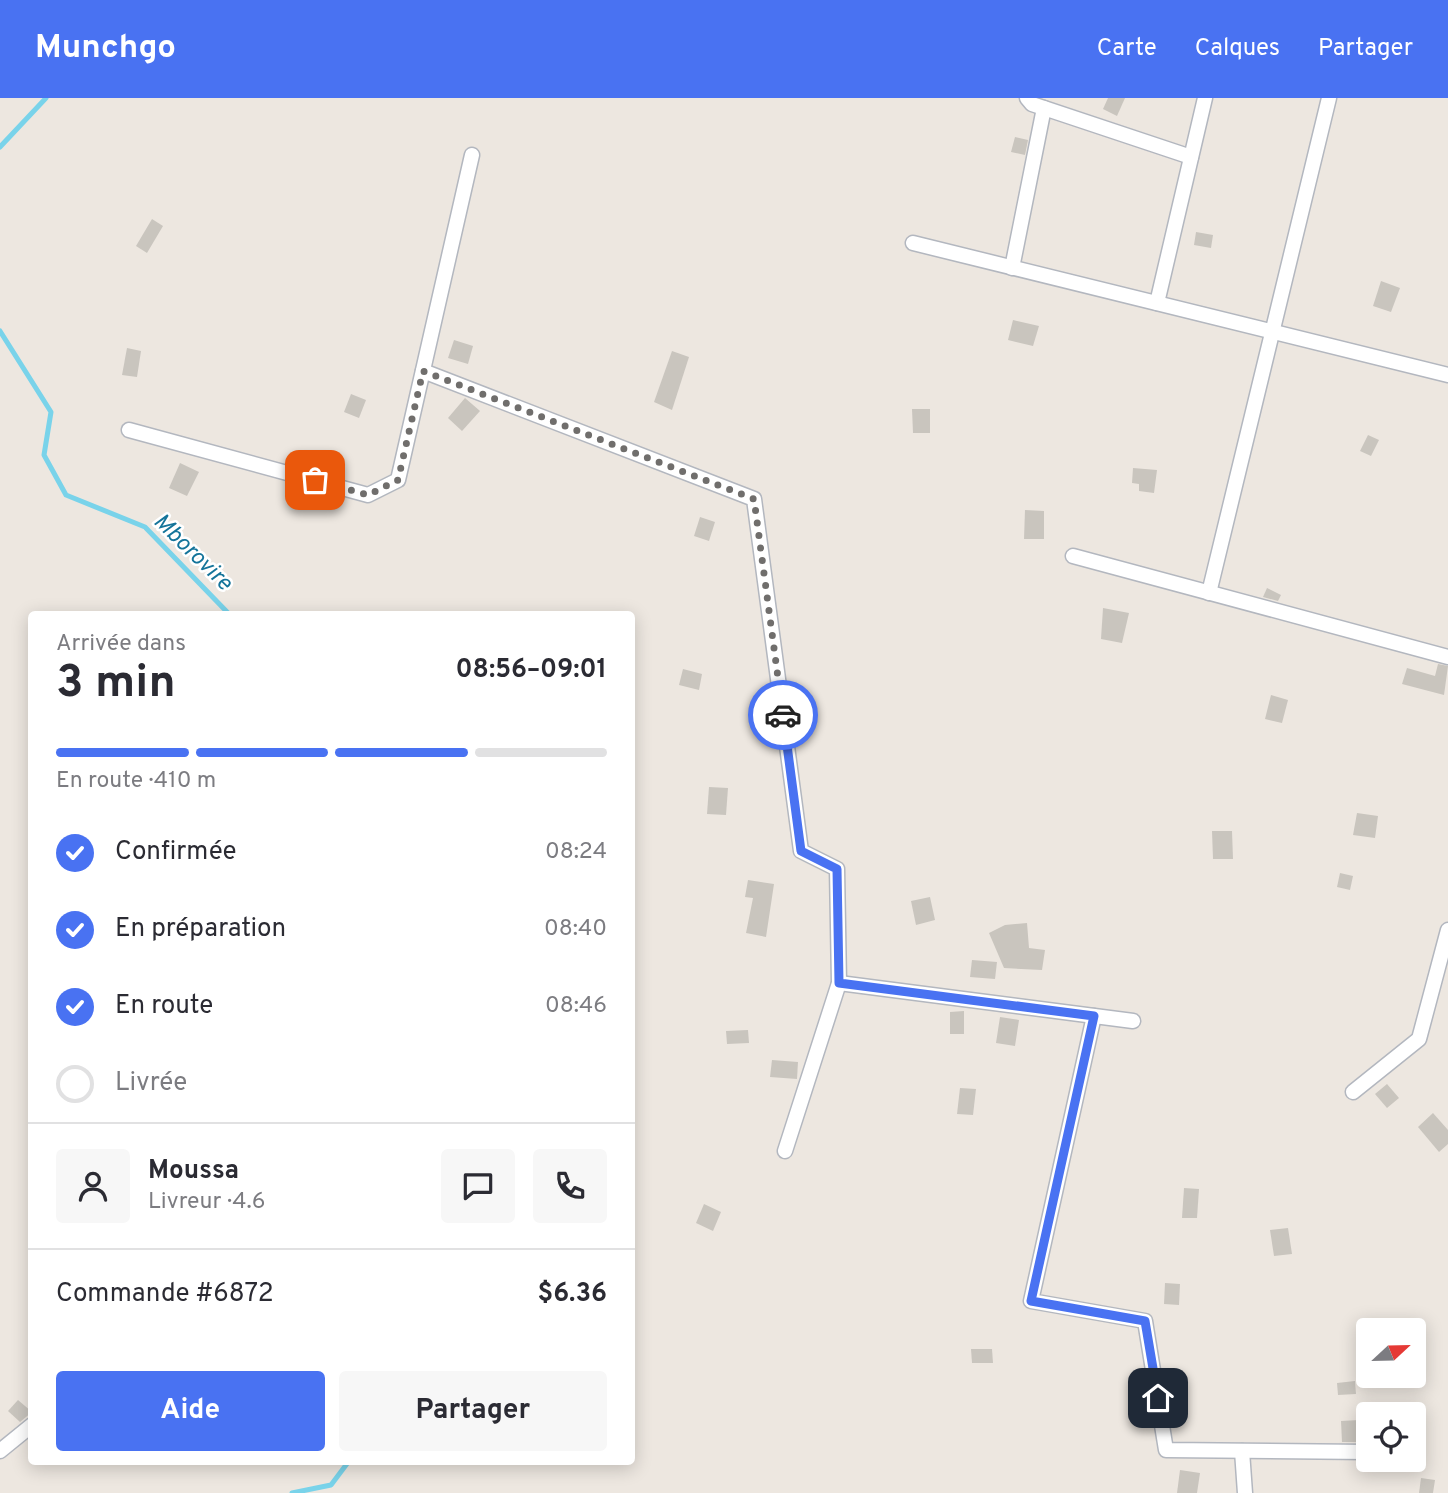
<!DOCTYPE html>
<html lang="fr">
<meta charset="utf-8">
<style>
:root{--surface:#fff;--page:#f7f7f7;--text:#2b2b33;--muted:#7c7c81;--line:#e1e1e2;--accent:#4972f2}
body{margin:0;font-family:Overpass,sans-serif;background:var(--page);color:var(--text);height:100vh;display:flex;flex-direction:column;font-size:26px;white-space:nowrap}
*{box-sizing:border-box;margin:0}
p{font-size:23px;color:var(--muted)}
.icon{flex:none;width:38px;height:38px;fill:none;stroke:currentColor;stroke-width:2;stroke-linecap:round;stroke-linejoin:round}
.map{position:relative;flex:1;overflow:hidden}
.panel{position:absolute;left:28px;top:513px;width:607px;height:854px;display:flex;flex-direction:column;background:var(--surface);border-radius:7px;box-shadow:0 4px 18px #0003}
.panel>*{flex:none}
.needle{width:46px;rotate:68deg}
.fabs{position:absolute;left:1356px;top:1220px;display:grid;gap:14px}
.fabs a{display:grid;place-items:center;width:70px;height:70px;border-radius:7px;background:var(--surface);box-shadow:0 4px 18px #0003;font-size:35px}
.pin{position:absolute;display:grid;place-items:center;width:60px;height:60px;color:#fff;margin:-30px;border-radius:14px;box-shadow:0 4px 10px #0006}
.courier{position:absolute;display:grid;place-items:center;width:70px;height:70px;margin:-35px;border:5px solid #4972f2;border-radius:50%;background:#fff;color:#222;box-shadow:0 2px 9px #0007}
.overview em{font-style:normal;font-weight:700}
.overview div{display:flex;flex-direction:column-reverse}
.overview{display:flex;align-items:center;justify-content:space-between;height:119px;padding:0 28px}
h1{font-size:46px;font-weight:700;line-height:52px}
.bar{display:grid;grid-template-columns:repeat(4,1fr);gap:10px 7px;align-content:center;height:84px;padding:0 28px}
.bar i{height:9px;border-radius:5px;background:var(--line)}
.bar .current{background:var(--accent)}
.bar p{grid-column:span 4}
.line{display:flex;align-items:center;gap:18px;padding:0 28px;border-top:2px solid var(--line)}
.line div{flex:1}
.round{display:grid;place-items:center;flex:none;width:74px;height:74px;border-radius:7px;background:var(--page)}
ol{padding:0 28px;list-style:none}
li{display:flex;align-items:center;gap:21px;height:77px}
li p{margin-inline-start:auto}
li .icon{padding:7px;border-radius:50%;background:var(--accent);color:#fff;stroke-width:4}
li:last-child{color:var(--muted)}
li i{width:38px;height:38px;border:4px solid var(--line);border-radius:50%}
.primary-button{display:flex;gap:14px;margin-top:auto;padding:14px 28px}
.primary-button a{flex:1;height:80px;border-radius:7px;background:var(--accent);color:#fff;font-size:28px;font-weight:700;line-height:80px;text-align:center}
.primary-button a+a{background:var(--page);color:var(--text)}
header{display:flex;align-items:center;gap:42px;box-sizing:border-box;height:98px;padding:0 35px;background:var(--accent);color:#fff}
header strong{font-size:33px}
nav{display:flex;gap:38px;margin-inline-start:auto;font-size:24px}
.map>svg:first-child{display:block}
</style>
<header>
<strong>Munchgo</strong>
<nav><a>Carte</a><a>Calques</a><a>Partager</a></nav>
</header>
<div class="map">
<svg width="1448" height="1395" viewBox="0 0 1448 1395">
<rect width="100%" height="100%" fill="#ede7e0"/>
<g fill="none" stroke-linecap="round" stroke-linejoin="round">
<!-- stream -->
<g stroke="#79d3ea" stroke-width="5">
<path d="M 0,49 L 46,0"/>
<path d="M 0,233 L 51,314 L 44,357 L 66,397 L 145,429 L 229,516"/>
<path d="M 292,1395 L 331,1387 L 349,1363"/>
</g>
</g>
<!-- building -->
<g fill="#c9c5be">
<path d="M 1108,0 L 1125,0 L 1117,18 L 1103,11 Z"/>
<path d="M 1015,39 L 1028,42 L 1025,57 L 1011,54 Z"/>
<path d="M 152,121 L 163,128 L 147,155 L 136,148 Z"/>
<path d="M 1196,134 L 1213,137 L 1211,150 L 1194,147 Z"/>
<path d="M 1381,183 L 1400,190 L 1391,214 L 1373,208 Z"/>
<path d="M 1013,222 L 1039,228 L 1033,248 L 1008,242 Z"/>
<path d="M 454,242 L 473,248 L 468,266 L 448,260 Z"/>
<path d="M 127,250 L 141,253 L 137,279 L 122,277 Z"/>
<path d="M 672,253 L 689,259 L 672,312 L 654,304 Z"/>
<path d="M 351,296 L 366,302 L 359,320 L 344,314 Z"/>
<path d="M 465,300 L 480,313 L 462,333 L 448,320 Z"/>
<path d="M 912,311 L 930,311 L 930,335 L 913,335 Z"/>
<path d="M 1368,337 L 1379,342 L 1371,358 L 1360,353 Z"/>
<path d="M 180,365 L 199,374 L 187,398 L 169,390 Z"/>
<path d="M 1133,370 L 1157,372 L 1154,395 L 1139,393 L 1139,386 L 1132,385 Z"/>
<path d="M 1025,412 L 1044,413 L 1044,441 L 1024,441 Z"/>
<path d="M 700,419 L 715,424 L 709,443 L 694,438 Z"/>
<path d="M 1267,490 L 1281,497 L 1278,503 L 1263,499 Z"/>
<path d="M 1103,510 L 1129,515 L 1122,545 L 1101,541 Z"/>
<path d="M 1438,566 L 1448,568 L 1444,597 L 1402,586 L 1407,570 L 1435,578 Z"/>
<path d="M 683,571 L 702,576 L 699,592 L 679,587 Z"/>
<path d="M 1271,597 L 1288,602 L 1282,625 L 1265,621 Z"/>
<path d="M 709,689 L 728,690 L 726,717 L 707,716 Z"/>
<path d="M 1357,715 L 1378,718 L 1375,740 L 1353,737 Z"/>
<path d="M 1212,733 L 1232,733 L 1233,761 L 1213,761 Z"/>
<path d="M 1340,775 L 1353,778 L 1350,792 L 1337,789 Z"/>
<path d="M 748,782 L 774,786 L 766,839 L 746,835 L 753,800 L 745,799 Z"/>
<path d="M 930,799 L 935,822 L 916,827 L 911,803 Z"/>
<path d="M 1027,825 L 1029,850 L 1045,852 L 1042,872 L 1004,870 L 989,835 L 1005,827 Z"/>
<path d="M 972,862 L 997,864 L 995,881 L 970,879 Z"/>
<path d="M 964,913 L 964,936 L 950,936 L 950,914 Z"/>
<path d="M 1000,919 L 1019,922 L 1015,948 L 996,945 Z"/>
<path d="M 748,932 L 749,945 L 727,946 L 726,933 Z"/>
<path d="M 772,962 L 798,964 L 797,981 L 770,979 Z"/>
<path d="M 1387,986 L 1399,1000 L 1387,1010 L 1375,996 Z"/>
<path d="M 960,990 L 976,991 L 973,1017 L 957,1016 Z"/>
<path d="M 1433,1015 L 1448,1032 L 1448,1046 L 1439,1054 L 1418,1029 Z"/>
<path d="M 1184,1090 L 1199,1091 L 1197,1120 L 1182,1120 Z"/>
<path d="M 704,1106 L 721,1114 L 713,1133 L 696,1125 Z"/>
<path d="M 1288,1130 L 1292,1156 L 1274,1158 L 1270,1132 Z"/>
<path d="M 1165,1185 L 1180,1186 L 1179,1207 L 1164,1206 Z"/>
<path d="M 971,1251 L 992,1251 L 993,1265 L 972,1265 Z"/>
<path d="M 1355,1283 L 1356,1296 L 1338,1297 L 1337,1285 Z"/>
<path d="M 18,1302 L 32,1314 L 20,1324 L 8,1313 Z"/>
<path d="M 1359,1322 L 1359,1344 L 1342,1344 L 1341,1323 Z"/>
<path d="M 1180,1372 L 1200,1375 L 1197,1395 L 1177,1395 Z"/>
<path d="M 1421,1380 L 1435,1382 L 1433,1395 L 1419,1395 Z"/>
</g>
<g fill="none" stroke-linecap="round" stroke-linejoin="round">
<defs>
<g id="street">
<path d="M 1027,0 L 1032,6 L 1191,59"/>
<path d="M 913,145 L 1448,277"/>
<path d="M 1012,170 L 1044,10"/>
<path d="M 1157,205 L 1205,0"/>
<path d="M 423,273 L 754,401 L 801,753 L 837,771 L 839,885 L 785,1053"/>
<path d="M 129,332 L 368,397 L 398,382 L 472,57"/>
<path d="M 1073,458 L 1448,559"/>
<path d="M 1209,495 L 1329,0"/>
<path d="M 839,885 L 1133,923"/>
<path d="M 1094,918 L 1031,1203 L 1145,1223 L 1166,1352 L 1368,1354"/>
<path d="M 1353,994 L 1419,941 L 1448,832"/>
<path d="M 0,1353 L 32,1327"/>
<path d="M 1242,1353 L 1245,1395"/>
</g>
</defs>
<!-- street casing -->
<use href="#street" stroke="#b3b7bf" stroke-width="17"/>
<!-- street -->
<use href="#street" stroke="#fff" stroke-width="14"/>
</g>
<g fill="none" stroke-linecap="round" stroke-linejoin="round">
<!-- done -->
<path stroke="#706e6c" stroke-width="7" stroke-dasharray="0 12.6" d="M 315,382 L 368,397 L 398,382 L 423,273 L 754,401 L 783,617"/>
<!-- route -->
<path stroke="#4972f2" stroke-width="9" d="M 783,617 L 801,753 L 837,771 L 839,885 L 1094,918 L 1031,1203 L 1145,1223 L 1158,1300"/>
</g>
<g text-anchor="middle" dominant-baseline="central" stroke-width="5" stroke-linejoin="round" paint-order="stroke">
<!-- water labels -->
<g font-size="23" font-style="italic" fill="#14749a" stroke="#fff">
<text transform="translate(192 455) rotate(44)">Mborovire</text>
</g>
</g>
</svg>
<div class="fabs">
<a><svg class="needle" viewBox="-14 -14 28 28"><path d="M0-13l5 13h-10z" fill="#e53935"/><path d="M0 13l5-13h-10z" fill="#7c7c81"/></svg></a>
<a><svg class="icon" aria-label="locate" viewBox="0 0 24 24"><circle cx="12" cy="12" r="6"/><path d="M12 2v4M12 18v4M2 12h4M18 12h4"/></svg></a>
</div>
<div class="pin" style="left:315px;top:382px;background:#ea580c"><svg class="icon" aria-label="bag" viewBox="0 0 24 24"><path d="M5 8h14l-1 12H6zM9 8a3 3 0 0 1 6 0"/></svg></div>
<div class="pin" style="left:1158px;top:1300px;background:#1f2937"><svg class="icon" aria-label="home" viewBox="0 0 24 24"><path d="M3 11l9-7 9 7M6 9v11h12V9"/></svg></div>
<div class="courier" style="left:783px;top:617px"><svg class="icon" aria-label="car" viewBox="0 0 24 24"><path d="M5 17H2v-5l4-1 3-4h7l3 4 3 1v5h-3M9 17h6M6 11h13"/><circle cx="7" cy="17" r="2"/><circle cx="17" cy="17" r="2"/></svg></div>
<section class="panel">
<div class="overview"><div><h1>3 min</h1><p>Arrivée dans</p></div><em>08:56–09:01</em></div>
<div class="bar"><i class="current"></i><i class="current"></i><i class="current"></i><i></i><p>En route · 410 m</p></div>
<ol>
<li><svg class="icon" aria-label="check" viewBox="0 0 24 24"><path d="M5 12l5 5 9-10"/></svg>Confirmée<p>08:24</p></li>
<li><svg class="icon" aria-label="check" viewBox="0 0 24 24"><path d="M5 12l5 5 9-10"/></svg>En préparation<p>08:40</p></li>
<li><svg class="icon" aria-label="check" viewBox="0 0 24 24"><path d="M5 12l5 5 9-10"/></svg>En route<p>08:46</p></li>
<li><i></i>Livrée</li>
</ol>
<div class="line" style="height:126px"><a class="round"><svg class="icon" aria-label="person" viewBox="0 0 24 24"><circle cx="12" cy="8" r="4"/><path d="M4 21q1-7 8-7t8 7"/></svg></a><div><b>Moussa</b><p>Livreur · 4.6</p></div><a class="round"><svg class="icon" aria-label="chat" viewBox="0 0 24 24"><path d="M4 5h16v11H9l-5 4z"/></svg></a><a class="round"><svg class="icon" aria-label="phone" viewBox="0 0 24 24"><path d="M5 4h4l2 5-3 2q2 4 5 5l2-3 5 2v4C11 20 4 13 5 4z"/></svg></a></div>
<div class="line" style="height:91px"><div>Commande #6872</div><b>$6.36</b></div>
<div class="primary-button"><a>Aide</a><a>Partager</a></div>
</section>
</div>
